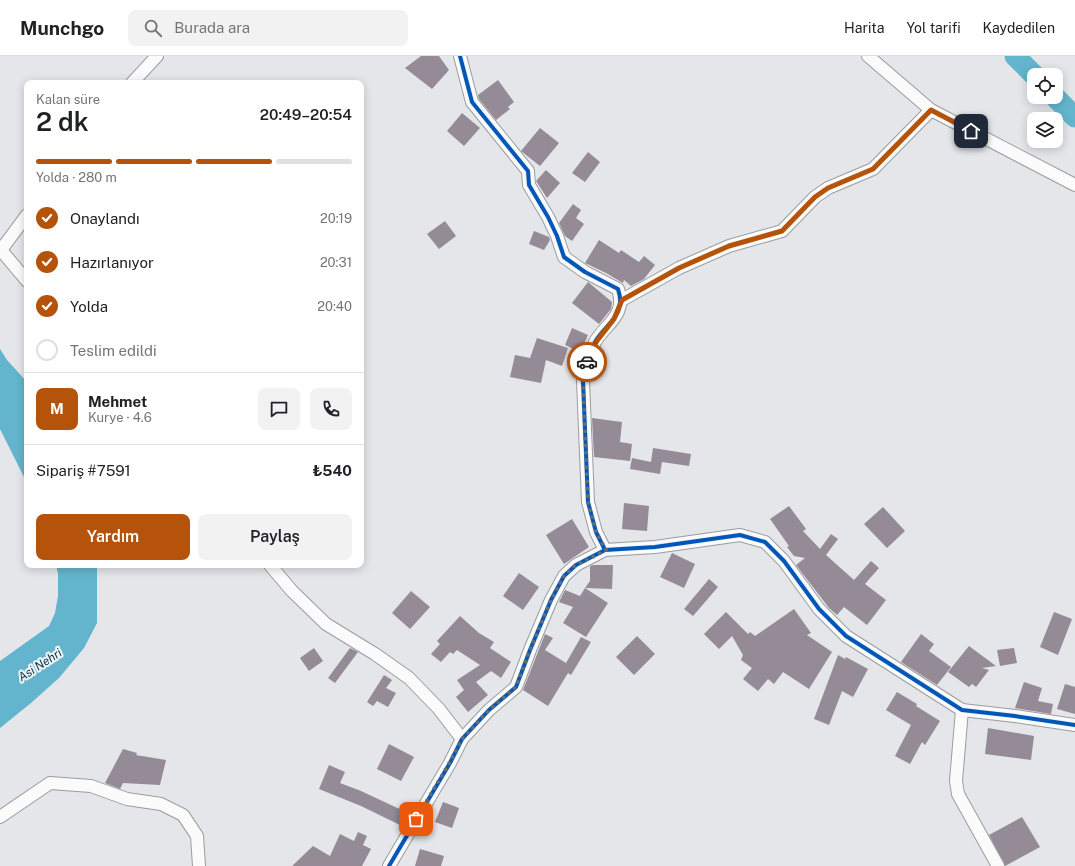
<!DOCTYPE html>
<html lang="tr">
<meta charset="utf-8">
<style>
:root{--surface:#fff;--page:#f2f2f2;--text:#202124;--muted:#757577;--line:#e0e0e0;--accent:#b45309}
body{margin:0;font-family:"Public Sans",sans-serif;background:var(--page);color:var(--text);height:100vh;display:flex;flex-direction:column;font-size:15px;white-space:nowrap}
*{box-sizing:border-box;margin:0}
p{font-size:13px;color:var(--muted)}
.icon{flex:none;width:22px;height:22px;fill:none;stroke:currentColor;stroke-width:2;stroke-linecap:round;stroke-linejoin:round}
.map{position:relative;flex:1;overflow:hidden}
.details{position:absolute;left:24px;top:24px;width:340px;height:488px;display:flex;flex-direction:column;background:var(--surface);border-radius:8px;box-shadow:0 2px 10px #0003}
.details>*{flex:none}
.buttons{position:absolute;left:1027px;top:12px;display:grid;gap:8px}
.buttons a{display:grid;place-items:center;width:36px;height:36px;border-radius:8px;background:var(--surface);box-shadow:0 2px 10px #0003;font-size:20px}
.pin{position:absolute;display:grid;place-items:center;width:34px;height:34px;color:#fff;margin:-17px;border-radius:8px;box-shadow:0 2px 6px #0006}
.courier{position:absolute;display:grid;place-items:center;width:40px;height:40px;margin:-20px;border:3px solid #b45309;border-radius:50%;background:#fff;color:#222;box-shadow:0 1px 5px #0007}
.head em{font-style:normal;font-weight:600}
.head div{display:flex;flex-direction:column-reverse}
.head{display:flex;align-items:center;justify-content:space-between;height:68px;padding:0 12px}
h1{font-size:26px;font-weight:600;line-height:30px}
.bar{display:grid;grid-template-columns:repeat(4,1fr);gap:6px 4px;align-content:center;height:48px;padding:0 12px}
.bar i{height:5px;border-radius:3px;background:var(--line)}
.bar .current{background:var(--accent)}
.bar p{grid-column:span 4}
.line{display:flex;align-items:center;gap:10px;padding:0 12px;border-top:1px solid var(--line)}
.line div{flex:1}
.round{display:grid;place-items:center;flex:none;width:42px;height:42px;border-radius:8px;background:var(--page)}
ol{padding:0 12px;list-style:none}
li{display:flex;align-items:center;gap:12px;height:44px}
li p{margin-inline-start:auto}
li .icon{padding:4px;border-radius:50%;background:var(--accent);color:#fff;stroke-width:4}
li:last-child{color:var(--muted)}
li i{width:22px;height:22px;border:2px solid var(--line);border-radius:50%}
.button{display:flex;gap:8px;margin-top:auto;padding:8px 12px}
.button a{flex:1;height:46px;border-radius:8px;background:var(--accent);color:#fff;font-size:16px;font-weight:600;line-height:46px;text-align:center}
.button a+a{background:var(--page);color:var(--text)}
header{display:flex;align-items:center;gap:24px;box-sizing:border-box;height:56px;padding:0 20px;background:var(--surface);border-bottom:1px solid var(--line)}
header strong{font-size:19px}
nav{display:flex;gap:22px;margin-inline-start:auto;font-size:14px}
.search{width:280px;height:36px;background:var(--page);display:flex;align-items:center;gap:10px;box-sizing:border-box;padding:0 14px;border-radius:8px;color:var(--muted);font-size:15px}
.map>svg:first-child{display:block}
</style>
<header>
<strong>Munchgo</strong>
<div class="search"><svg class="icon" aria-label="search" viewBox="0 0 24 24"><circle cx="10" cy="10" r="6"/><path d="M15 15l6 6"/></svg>Burada ara</div>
<nav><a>Harita</a><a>Yol tarifi</a><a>Kaydedilen</a></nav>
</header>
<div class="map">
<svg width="1075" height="810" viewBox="0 0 1075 810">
<rect width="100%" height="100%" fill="#e4e6e9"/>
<!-- water -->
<g fill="#63b5ce">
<path d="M 0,293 L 7,304 L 27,326 L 27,427 L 0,373 Z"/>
<path d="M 56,509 L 97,509 L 97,567 L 84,592 L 59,622 L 31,647 L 0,672 L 0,605 L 49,570 L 55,557 L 58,540 L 58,518 Z"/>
</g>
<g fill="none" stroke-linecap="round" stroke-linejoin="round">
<!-- river -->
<g stroke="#63b5ce" stroke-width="21">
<path d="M 1015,0 L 1034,19"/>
<path d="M 1055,41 L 1075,61"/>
</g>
</g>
<!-- building -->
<g fill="#948b97">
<path d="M 421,0 L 439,0 L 449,14 L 432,33 L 405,12 Z"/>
<path d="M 498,24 L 514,46 L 508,51 L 510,53 L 496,64 L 479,43 L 478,39 Z"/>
<path d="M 462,57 L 480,72 L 464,90 L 447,75 Z"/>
<path d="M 540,72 L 559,87 L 540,110 L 521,95 Z"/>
<path d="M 588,96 L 600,106 L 585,126 L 572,117 Z"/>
<path d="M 546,114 L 560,127 L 547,142 L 536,125 Z"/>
<path d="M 573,148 L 581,154 L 576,162 L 584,168 L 572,185 L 565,180 L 559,167 Z"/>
<path d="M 445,165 L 456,180 L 439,193 L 427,178 Z"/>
<path d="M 534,175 L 549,181 L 550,184 L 544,194 L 529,188 Z"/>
<path d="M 599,184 L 619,197 L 621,194 L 639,206 L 644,200 L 655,209 L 644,223 L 631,230 L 624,224 L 623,227 L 606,217 L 585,207 Z"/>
<path d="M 588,226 L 612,246 L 611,253 L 599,268 L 572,247 Z"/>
<path d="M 572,272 L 588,279 L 580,296 L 565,289 Z"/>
<path d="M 537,282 L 568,292 L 562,310 L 546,304 L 541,327 L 510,321 L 515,299 L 530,302 Z"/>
<path d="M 592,362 L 622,366 L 620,386 L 632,388 L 630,405 L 594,401 Z"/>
<path d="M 653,392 L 691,398 L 689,410 L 662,406 L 660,418 L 630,413 L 632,402 L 651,406 Z"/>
<path d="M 624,447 L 649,450 L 647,475 L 622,473 Z"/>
<path d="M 789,450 L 806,473 L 803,475 L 820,493 L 831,478 L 838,483 L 826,499 L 854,524 L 871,505 L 879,512 L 865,528 L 886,544 L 867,569 L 844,551 L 837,559 L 829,552 L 796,509 L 805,502 L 794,500 L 787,491 L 789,490 L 770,463 Z"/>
<path d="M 883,451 L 905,475 L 887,492 L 864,468 Z"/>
<path d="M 572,463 L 589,491 L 564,508 L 546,479 Z"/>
<path d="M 672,497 L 695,508 L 684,532 L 660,521 Z"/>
<path d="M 593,509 L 613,509 L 612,533 L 585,532 L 590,525 L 590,510 Z"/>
<path d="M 519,517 L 539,531 L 523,554 L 503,540 Z"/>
<path d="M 709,523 L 718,531 L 693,560 L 684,553 Z"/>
<path d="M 585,532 L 608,547 L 586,581 L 563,567 L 573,551 L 559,546 L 565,534 L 580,540 Z"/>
<path d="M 411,535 L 430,551 L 410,573 L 392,557 Z"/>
<path d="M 794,553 L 811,577 L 807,579 L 832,596 L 809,633 L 783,616 L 774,628 L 768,623 L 758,635 L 743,623 L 752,612 L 741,604 L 743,599 L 732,580 L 719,593 L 704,578 L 726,556 L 748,578 L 750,576 L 755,580 Z"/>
<path d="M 1054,556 L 1072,563 L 1058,599 L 1040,591 Z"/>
<path d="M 460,560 L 479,577 L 494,586 L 490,592 L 511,606 L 501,622 L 491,615 L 476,626 L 488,639 L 468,656 L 456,641 L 464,634 L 457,624 L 480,609 L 457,594 L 453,598 L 450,596 L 441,606 L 431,598 L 440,588 L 437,585 Z"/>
<path d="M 545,578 L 553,582 L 545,594 L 566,607 L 581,581 L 591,586 L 571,619 L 568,617 L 548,650 L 523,634 Z"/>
<path d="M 921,578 L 934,588 L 929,595 L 951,611 L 937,629 L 901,606 Z"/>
<path d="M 637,580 L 655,598 L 634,619 L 616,601 Z"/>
<path d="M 969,590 L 996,610 L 982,612 L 989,614 L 976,631 L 972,628 L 969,631 L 948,616 Z"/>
<path d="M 314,592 L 323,605 L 309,615 L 300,602 Z"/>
<path d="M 350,592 L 358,596 L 335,627 L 328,622 Z"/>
<path d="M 1014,592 L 1017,607 L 1000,610 L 997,594 Z"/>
<path d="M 838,599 L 845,603 L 846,601 L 868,613 L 853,641 L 842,635 L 829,669 L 814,663 Z"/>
<path d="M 384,619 L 392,624 L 386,632 L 396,637 L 388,651 L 377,645 L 373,650 L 367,646 Z"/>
<path d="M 1024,626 L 1042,632 L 1038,645 L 1053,648 L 1051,658 L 1015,652 Z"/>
<path d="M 1065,628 L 1075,631 L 1075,658 L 1057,653 Z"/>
<path d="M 897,636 L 917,648 L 916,650 L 940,665 L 925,689 L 922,686 L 910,708 L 895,700 L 911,669 L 886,654 Z"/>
<path d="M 988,672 L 1034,680 L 1031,704 L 985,698 Z"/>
<path d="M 389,688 L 414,701 L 401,725 L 377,713 Z"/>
<path d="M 123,693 L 137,697 L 136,699 L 166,704 L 160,729 L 123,727 L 120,733 L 105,727 Z"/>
<path d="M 329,709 L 345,716 L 340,727 L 361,735 L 406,756 L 400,769 L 361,750 L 319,733 Z"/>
<path d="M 443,746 L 459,752 L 452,772 L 435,766 Z"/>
<path d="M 1022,761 L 1040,791 L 1005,810 L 989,779 Z"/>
<path d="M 358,776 L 367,780 L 363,789 L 371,793 L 362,810 L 292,810 L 313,790 L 330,800 L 340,778 L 354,785 Z"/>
<path d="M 420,793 L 444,800 L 441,810 L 415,810 Z"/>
</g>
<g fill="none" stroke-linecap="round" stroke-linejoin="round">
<defs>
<g id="minor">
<path d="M 460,0 L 472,46 L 528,115 L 529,129 L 548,161 L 557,180 L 564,201 L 585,216 L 618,233 C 627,260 606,267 595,286 C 589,298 586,311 583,325 L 588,446 L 596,476 L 605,494"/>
<path d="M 868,0 L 931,54 L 1075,129"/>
<path d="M 132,27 L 157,0"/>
<path d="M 27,159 L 1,194 L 27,225"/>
<path d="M 622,244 L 679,212 L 729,190 L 782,175 L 815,141 L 828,132 L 873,113 L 931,54"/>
<path d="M 270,509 L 292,535 L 326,568 L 375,598 L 409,622 L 439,653 L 462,683"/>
<path d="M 962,654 L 956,725 L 958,738 L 998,810"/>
<path d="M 0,761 L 50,727 L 91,730 L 127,743 L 161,748 L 183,759 L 197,780 L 199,810"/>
<path d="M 389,810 L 450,707 L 462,683 L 489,654 L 516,631 L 530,594 L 551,544 L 564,520 L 576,509 L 605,494 L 655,491 L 740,479 L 765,486 L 784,505 L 819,553 L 846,580 L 962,654 L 1015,660 L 1075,669"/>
</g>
</defs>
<!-- minor casing -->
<use href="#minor" stroke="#9a9c9e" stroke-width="14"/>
<!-- minor -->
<use href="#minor" stroke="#fbfbfc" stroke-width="12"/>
<defs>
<g id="cycleway">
<path d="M 460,0 L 472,46 L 528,115 L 529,129 L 548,161 L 557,180 L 564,201 L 585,216 L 618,233 C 627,260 606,267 595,286 C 589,298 586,311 583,325 L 588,446 L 596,476 L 605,494"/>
<path d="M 389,810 L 450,707 L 462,683 L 489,654 L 516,631 L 530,594 L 551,544 L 564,520 L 576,509 L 605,494 L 655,491 L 740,479 L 765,486 L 784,505 L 819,553 L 846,580 L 962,654 L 1015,660 L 1075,669"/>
</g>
</defs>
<!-- cycleway casing -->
<use href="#cycleway" stroke="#f0f3f8" stroke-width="6"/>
<!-- cycleway -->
<use href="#cycleway" stroke="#0057b8" stroke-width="4"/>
</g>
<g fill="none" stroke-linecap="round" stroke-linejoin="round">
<!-- done -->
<path stroke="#696b6e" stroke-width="4" stroke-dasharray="0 7.2" d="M 416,763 L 450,706 L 462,683 L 489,654 L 516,631 L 530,594 L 551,544 L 564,520 L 576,509 L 606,494 L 596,476 L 588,446 L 583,325 L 587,306"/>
<!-- route -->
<path stroke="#b45309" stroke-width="5" d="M 587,306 L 596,286 L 614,263 L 622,244 L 679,212 L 729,190 L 782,175 L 815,141 L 828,132 L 873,113 L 931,54 L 971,75"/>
</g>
<g text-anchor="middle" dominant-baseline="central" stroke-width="4" stroke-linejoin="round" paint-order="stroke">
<!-- water labels -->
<g font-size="12" font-style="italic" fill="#023645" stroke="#f0f3f8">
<text transform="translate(40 609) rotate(-33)">Asi Nehri</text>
</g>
</g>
</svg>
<div class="buttons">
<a><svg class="icon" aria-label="locate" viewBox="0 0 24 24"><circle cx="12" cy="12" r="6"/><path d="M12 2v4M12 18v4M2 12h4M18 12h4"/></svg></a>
<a><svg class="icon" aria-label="layers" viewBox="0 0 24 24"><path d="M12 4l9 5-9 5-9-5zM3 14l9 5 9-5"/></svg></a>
</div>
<div class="pin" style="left:416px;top:763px;background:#ea580c"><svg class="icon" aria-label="bag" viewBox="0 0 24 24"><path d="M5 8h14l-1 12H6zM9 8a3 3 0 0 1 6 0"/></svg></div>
<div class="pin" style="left:971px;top:75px;background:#1f2937"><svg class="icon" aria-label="home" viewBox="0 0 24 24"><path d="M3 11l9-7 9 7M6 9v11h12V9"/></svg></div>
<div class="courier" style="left:587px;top:306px"><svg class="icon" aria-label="car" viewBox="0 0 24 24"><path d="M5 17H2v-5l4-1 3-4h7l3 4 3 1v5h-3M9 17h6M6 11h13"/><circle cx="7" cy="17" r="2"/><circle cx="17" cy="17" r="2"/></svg></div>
<section class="details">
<div class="head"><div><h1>2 dk</h1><p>Kalan süre</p></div><em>20:49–20:54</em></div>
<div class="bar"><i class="current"></i><i class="current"></i><i class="current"></i><i></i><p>Yolda · 280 m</p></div>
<ol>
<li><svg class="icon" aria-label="check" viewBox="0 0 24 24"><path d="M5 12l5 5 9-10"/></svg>Onaylandı<p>20:19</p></li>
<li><svg class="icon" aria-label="check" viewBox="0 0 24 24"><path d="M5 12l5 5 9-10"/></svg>Hazırlanıyor<p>20:31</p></li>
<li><svg class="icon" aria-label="check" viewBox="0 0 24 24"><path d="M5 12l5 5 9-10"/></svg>Yolda<p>20:40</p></li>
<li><i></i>Teslim edildi</li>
</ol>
<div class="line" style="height:72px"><b class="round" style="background:var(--accent);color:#fff">M</b><div><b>Mehmet</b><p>Kurye · 4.6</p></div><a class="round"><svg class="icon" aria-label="chat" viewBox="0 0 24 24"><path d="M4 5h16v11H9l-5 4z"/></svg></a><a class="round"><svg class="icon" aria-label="phone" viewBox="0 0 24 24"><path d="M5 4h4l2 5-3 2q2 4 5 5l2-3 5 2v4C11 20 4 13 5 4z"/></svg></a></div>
<div class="line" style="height:52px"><div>Sipariş #7591</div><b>₺540</b></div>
<div class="button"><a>Yardım</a><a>Paylaş</a></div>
</section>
</div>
